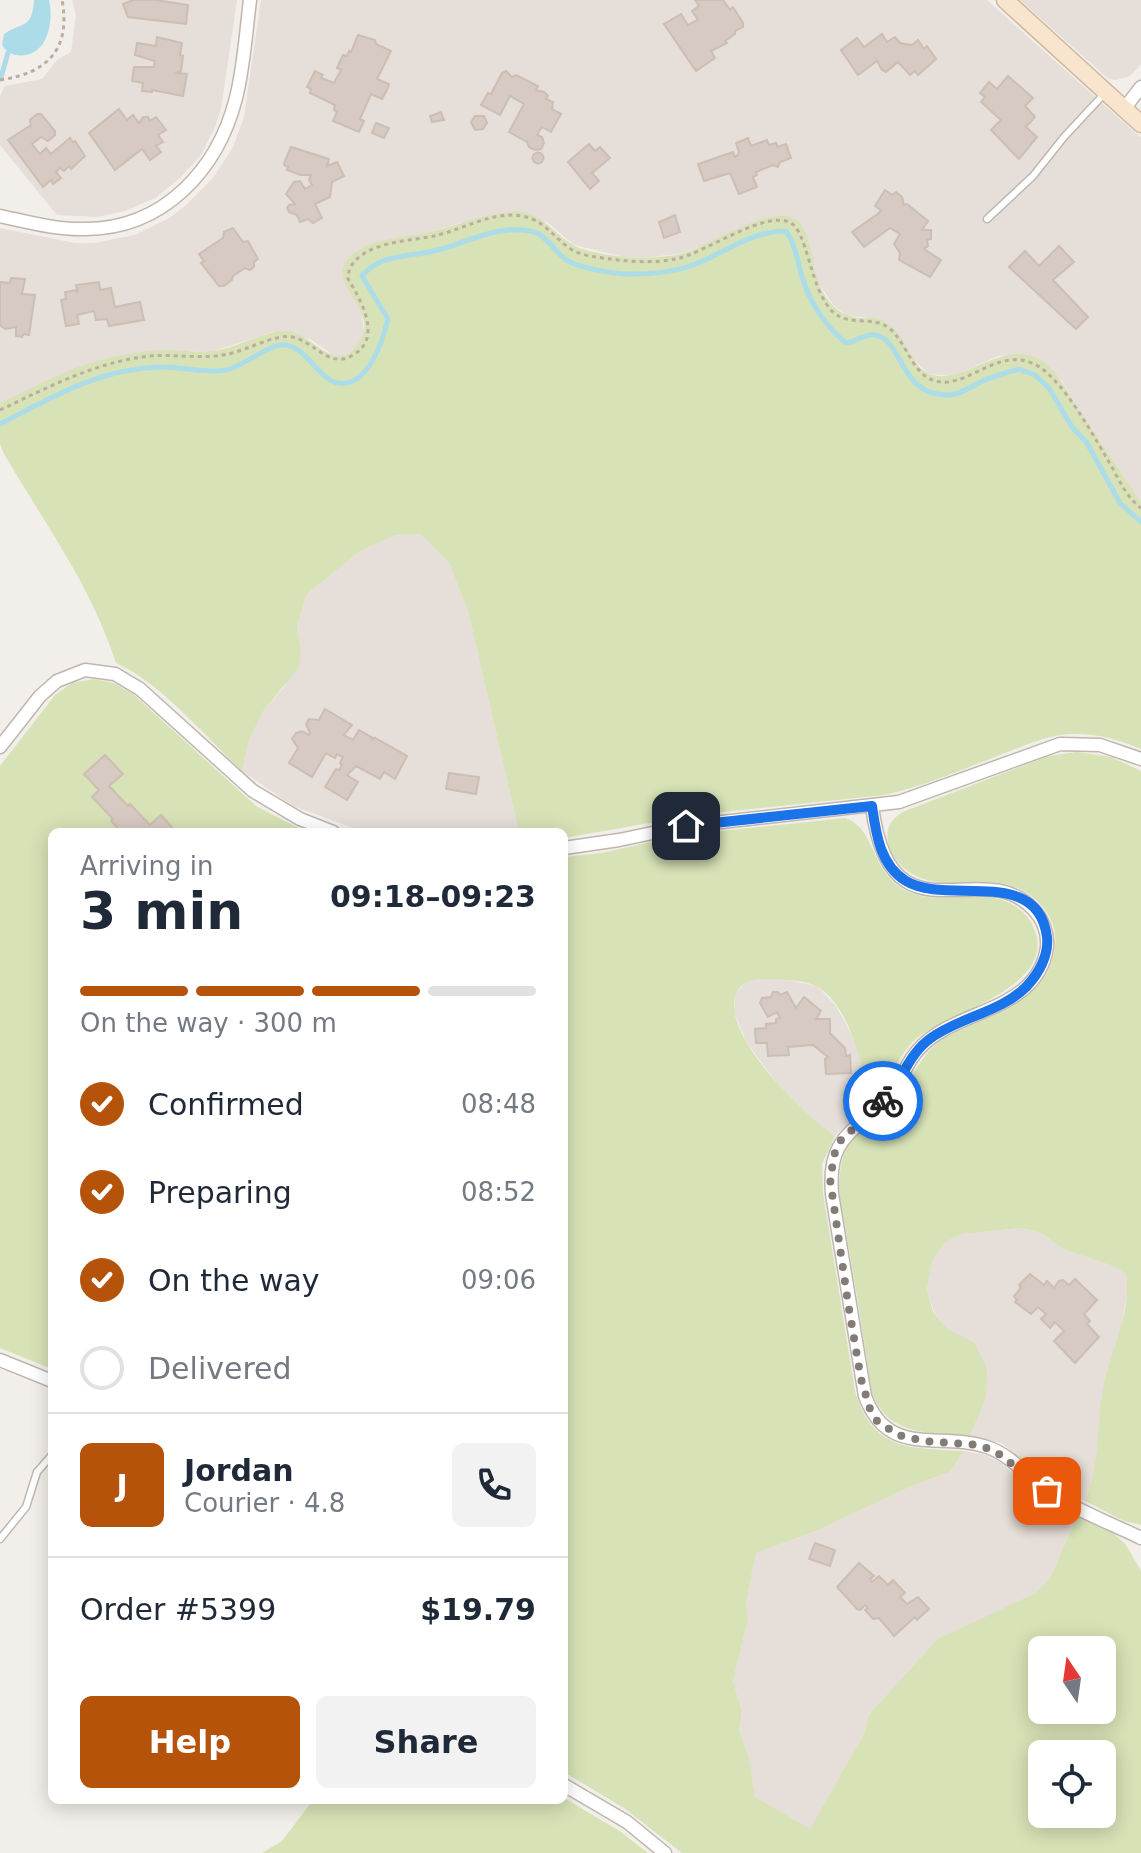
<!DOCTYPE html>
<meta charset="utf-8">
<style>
:root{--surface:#fff;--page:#f2f2f3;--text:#1f2937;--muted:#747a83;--line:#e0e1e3;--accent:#b45309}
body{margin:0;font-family:"DejaVu Sans",sans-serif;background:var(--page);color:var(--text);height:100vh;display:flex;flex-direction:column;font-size:30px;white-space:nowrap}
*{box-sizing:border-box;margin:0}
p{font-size:26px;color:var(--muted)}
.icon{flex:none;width:44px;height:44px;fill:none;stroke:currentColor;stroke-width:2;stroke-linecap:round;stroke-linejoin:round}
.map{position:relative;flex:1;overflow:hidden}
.drawer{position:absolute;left:48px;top:828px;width:520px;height:976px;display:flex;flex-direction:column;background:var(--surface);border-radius:12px;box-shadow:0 4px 20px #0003}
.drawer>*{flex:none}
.needle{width:52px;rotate:347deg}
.buttons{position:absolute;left:1028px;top:1636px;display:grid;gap:16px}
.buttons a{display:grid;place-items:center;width:88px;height:88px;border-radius:12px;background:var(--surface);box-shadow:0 4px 20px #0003;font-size:40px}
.pin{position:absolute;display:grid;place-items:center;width:68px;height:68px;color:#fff;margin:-34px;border-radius:16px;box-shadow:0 4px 12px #0006}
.courier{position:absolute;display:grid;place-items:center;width:80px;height:80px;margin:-40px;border:6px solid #1a73e8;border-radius:50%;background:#fff;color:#222;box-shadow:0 2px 10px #0007}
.headline em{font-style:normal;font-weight:700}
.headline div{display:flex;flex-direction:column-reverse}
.headline{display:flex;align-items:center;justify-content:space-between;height:136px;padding:0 32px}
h1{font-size:52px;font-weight:700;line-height:60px}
.bar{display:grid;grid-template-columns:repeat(4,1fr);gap:12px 8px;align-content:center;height:96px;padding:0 32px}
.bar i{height:10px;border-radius:6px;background:var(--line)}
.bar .current{background:var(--accent)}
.bar p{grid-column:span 4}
.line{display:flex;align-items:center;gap:20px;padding:0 32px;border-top:2px solid var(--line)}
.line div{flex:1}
.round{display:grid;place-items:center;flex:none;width:84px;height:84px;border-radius:12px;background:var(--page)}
ol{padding:0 32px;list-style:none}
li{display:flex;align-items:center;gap:24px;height:88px}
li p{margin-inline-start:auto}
li .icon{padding:8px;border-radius:50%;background:var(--accent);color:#fff;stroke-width:4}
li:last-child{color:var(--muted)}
li i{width:44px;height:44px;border:4px solid var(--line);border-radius:50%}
.primary-button{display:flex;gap:16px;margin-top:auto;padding:16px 32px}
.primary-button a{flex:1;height:92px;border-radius:12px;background:var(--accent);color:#fff;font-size:32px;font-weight:700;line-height:92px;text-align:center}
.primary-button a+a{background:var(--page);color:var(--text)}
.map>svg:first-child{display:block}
</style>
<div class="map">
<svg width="1141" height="1853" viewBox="0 0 1141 1853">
<rect width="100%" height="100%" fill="#f2eee9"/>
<!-- residential -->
<g fill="#e6ded8">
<path d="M 72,0 L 237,0 L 221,109 L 215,127 L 201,155 L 180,178 L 155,198 L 125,211 L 97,217 L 57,215 L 0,145 L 0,96 L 5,86 L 42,79 L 57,60 L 71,52 L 76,15 Z"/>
<path d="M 261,0 L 987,0 L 1141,138 L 1141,502 L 1071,398 L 1063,382 L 1052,370 L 1040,361 L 1013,355 L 998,356 L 953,376 L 929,374 L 871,318 L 848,316 L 834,306 L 819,284 L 812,265 L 809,240 L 699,247 L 684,253 L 643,258 L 624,257 L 574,245 L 547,222 L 459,223 L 428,233 L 374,244 L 355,298 L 361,309 L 364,332 L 361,341 L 353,350 L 342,356 L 333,355 L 310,339 L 272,332 L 211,352 L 164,350 L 99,360 L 0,403 L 0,228 L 75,243 L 94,243 L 135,235 L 169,218 L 185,206 L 213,178 L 233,147 L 239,131 L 244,117 Z"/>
<path d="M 1020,0 L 1141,0 L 1141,64 L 1130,76 L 1116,80 L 1109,79 Z"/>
<path d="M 421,534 L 449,563 L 468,611 L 519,832 L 365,832 L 293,806 L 242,771 L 249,740 L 264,710 L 284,687 L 301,650 L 297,626 L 307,594 L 360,551 L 396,535 Z"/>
<path d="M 757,978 L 787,980 L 817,986 L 836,1006 L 856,1043 L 871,1102 L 835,1136 L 816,1123 L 783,1091 L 747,1043 L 734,1012 L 735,994 L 745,983 Z"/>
<path d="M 1021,1228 L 1041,1233 L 1063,1249 L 1113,1266 L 1126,1274 L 1128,1289 L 1092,1483 L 1085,1501 L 1045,1479 L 1002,1443 L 970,1436 L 986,1398 L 974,1342 L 948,1329 L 934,1312 L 927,1290 L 932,1261 L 945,1242 L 962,1234 Z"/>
<path d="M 963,1451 L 985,1455 L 1000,1462 L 1044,1500 L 1077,1517 L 1049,1580 L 1034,1594 L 868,1715 L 865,1732 L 810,1830 L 755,1797 L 749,1758 L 739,1730 L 742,1711 L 733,1681 L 748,1620 L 746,1603 L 756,1553 L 816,1531 L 916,1484 L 950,1472 Z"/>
</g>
<!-- green -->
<g fill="#d7e2b6" fill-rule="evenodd">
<path d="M 519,211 C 549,218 552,233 575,246 C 591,254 628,258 646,258 C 660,257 675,256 688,252 C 713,242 764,210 790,217 C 813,223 811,267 820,286 C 828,304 841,317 861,318 C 869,318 877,317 884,321 C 906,333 908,361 926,372 C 967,397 1024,302 1071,398 L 1141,502 L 1141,749 C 1118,739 1095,733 1070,734 C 1048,735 1026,745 1005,753 C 965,768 926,786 884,795 L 695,815 L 564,838 L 564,832 L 519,832 L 468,611 L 449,563 L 421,534 L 396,535 L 360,551 L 307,594 L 297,626 L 301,650 L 299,667 L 264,710 L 249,740 L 242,771 C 206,737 160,682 116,663 C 90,583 44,523 3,452 L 0,443 L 0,403 C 39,385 80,361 124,355 C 137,352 152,350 166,350 C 182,350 199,353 214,351 C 238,348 260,332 284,331 C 308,331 325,361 344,355 C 350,353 355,349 358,344 C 381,314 335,291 344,266 C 347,258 354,253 361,249 C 379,238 405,238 425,233 C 459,226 484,213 519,211 Z"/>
<path d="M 94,679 L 114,683 L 133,694 L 256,806 L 306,832 L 52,832 L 52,1369 L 0,1348 L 0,766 L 55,695 L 72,683 Z"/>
<path d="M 1077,752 L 1111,757 L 1141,771 L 1141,1525 L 1124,1521 L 1085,1501 C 1101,1464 1096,1423 1104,1384 C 1112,1348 1132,1311 1126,1274 L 1113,1266 L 1063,1249 L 1041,1233 L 1021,1228 L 962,1234 L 945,1242 L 932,1261 L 927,1290 L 933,1312 L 948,1329 L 974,1342 L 987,1369 L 986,1398 L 970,1436 C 929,1432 889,1437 872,1393 C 865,1345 857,1297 849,1249 C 846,1229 841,1209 839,1189 C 839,1177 841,1158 847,1148 C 858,1129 881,1117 895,1101 C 911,1082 918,1059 938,1043 C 971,1018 1014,1016 1041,982 C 1053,967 1059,943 1053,925 C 1048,911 1039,901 1027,893 C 994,871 956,891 921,878 C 893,868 870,828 905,811 L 1049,756 Z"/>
<path d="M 845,818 C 877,828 870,877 911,893 C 941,905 978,889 1007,902 C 1024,909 1033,921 1037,938 C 1046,990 948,1013 917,1038 C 897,1055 890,1083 871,1102 C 862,1066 851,1008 818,987 C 804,979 779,980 763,979 C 751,978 738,984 735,997 C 724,1038 804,1115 835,1136 L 822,1164 L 823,1193 L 855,1391 C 872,1451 910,1448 963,1451 L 950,1472 L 916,1484 L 816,1531 L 756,1553 L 746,1603 L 748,1620 L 733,1681 L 742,1711 L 739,1730 L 749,1758 L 755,1797 L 810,1829 L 865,1732 L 868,1716 L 938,1639 L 1034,1594 L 1049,1580 L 1077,1517 L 1113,1533 L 1126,1545 L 1141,1571 L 1141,1853 L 682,1853 L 624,1808 L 564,1772 L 564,857 L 601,853 L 683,835 ZM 1042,1650 L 1102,1650 L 1102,1710 L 1042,1710 ZM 1042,1754 L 1102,1754 L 1102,1814 L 1042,1814 Z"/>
<path d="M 564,1798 L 621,1832 L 648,1853 L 262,1853 L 282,1841 L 313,1800 L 564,1800 Z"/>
</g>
<!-- water -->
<path fill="#acdce8" d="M 34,0 L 49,0 C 52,13 51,28 45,40 C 37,57 12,62 2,45 L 4,34 C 24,21 32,29 34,0 Z"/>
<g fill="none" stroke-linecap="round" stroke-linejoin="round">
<!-- stream -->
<g stroke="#acdce8" stroke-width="5">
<path d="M 1,77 L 8,53"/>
<path d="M 0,424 C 53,397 98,369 159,367 C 181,366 203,374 226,370 C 244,366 264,347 281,345 C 310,342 321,396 353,381 C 373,371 383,339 388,319 L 362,276 C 380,254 408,257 434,251 C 468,243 497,223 534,232 C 546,235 555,252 565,259 C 577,268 615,274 630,274 C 650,274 671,273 690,266 C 723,255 749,231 786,231 C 795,244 797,258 801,273 C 808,300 825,326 846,343 C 856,342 866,333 876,335 C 903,340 899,396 948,395 C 960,395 972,386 983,381 C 994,376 1006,373 1018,369 L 1035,375 L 1049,388 L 1072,427 L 1087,443 L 1120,503 L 1141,522"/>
</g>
</g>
<!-- building -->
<g fill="#d6cac2" stroke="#cdbeb3" stroke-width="2">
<path d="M 133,0 L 156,0 L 188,5 L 186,24 L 128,17 L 123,4 Z"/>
<path d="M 695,0 L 723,0 L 730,10 L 733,7 L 743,23 L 743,27 L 735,31 L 735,34 L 725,41 L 727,43 L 711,51 L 715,58 L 696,71 L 664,24 L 681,14 L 688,25 L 698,20 L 692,11 L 699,6 Z"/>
<path d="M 882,34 L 887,42 L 895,37 L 900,43 L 912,45 L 918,40 L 924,49 L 927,46 L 936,59 L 918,75 L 915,71 L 910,75 L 898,62 L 886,72 L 882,70 L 877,61 L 858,75 L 841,50 L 857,38 L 864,47 Z"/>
<path d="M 358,35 L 375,40 L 376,44 L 391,51 L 377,79 L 389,84 L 388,88 L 382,99 L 371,94 L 360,119 L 364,121 L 359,132 L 333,121 L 337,112 L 334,110 L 335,105 L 310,93 L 311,89 L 307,87 L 315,71 L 323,75 L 321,78 L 334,83 L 341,70 L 337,68 L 343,55 L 347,56 L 349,51 L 351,52 Z"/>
<path d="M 157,37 L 182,43 L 180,55 L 183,56 L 181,71 L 177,73 L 187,74 L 183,96 L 152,90 L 152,92 L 142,91 L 143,83 L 132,81 L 134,67 L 154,67 L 155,61 L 135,55 L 137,43 L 156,46 Z"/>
<path d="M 506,71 L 512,77 L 516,75 L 538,86 L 536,90 L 544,92 L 548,96 L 546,99 L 553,102 L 552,109 L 561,114 L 551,132 L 542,127 L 540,130 L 537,135 L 542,137 L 544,143 L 541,149 L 535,150 L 529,147 L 527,142 L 509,132 L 524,104 L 510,96 L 500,115 L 481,105 L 488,93 L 491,94 L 502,73 Z"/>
<path d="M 1008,76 L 1033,98 L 1025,106 L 1035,117 L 1026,127 L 1037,137 L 1019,159 L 991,130 L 1001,120 L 981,102 L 985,97 L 980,93 L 989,82 L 997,89 Z"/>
<path d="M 119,109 L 127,120 L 133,115 L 139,123 L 143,117 L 148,117 L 150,121 L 156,117 L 166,130 L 158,135 L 163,142 L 156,146 L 161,152 L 150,160 L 142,149 L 115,170 L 89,133 Z"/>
<path d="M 441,112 L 444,120 L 432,122 L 430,116 Z"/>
<path d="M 37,114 L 41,114 L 55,131 L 55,135 L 48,141 L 41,137 L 32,144 L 40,154 L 46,148 L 51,154 L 70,138 L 73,142 L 75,141 L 85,156 L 71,169 L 69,166 L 64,171 L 60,168 L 56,172 L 61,178 L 53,184 L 51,180 L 43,187 L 8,140 L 31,125 L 30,120 Z"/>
<path d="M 475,116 L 484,116 L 487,123 L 483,129 L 475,130 L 471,122 Z"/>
<path d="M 376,123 L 389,128 L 384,138 L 372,133 Z"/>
<path d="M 748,138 L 751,146 L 767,140 L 769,145 L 776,143 L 778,147 L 786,144 L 791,158 L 780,162 L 778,167 L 773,165 L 756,172 L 757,175 L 753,177 L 757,187 L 739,194 L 730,173 L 704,181 L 698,164 L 733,152 L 735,157 L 738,155 L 739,152 L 736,143 Z"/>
<path d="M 589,144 L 595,151 L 600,147 L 610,158 L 592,173 L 599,181 L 590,189 L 568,162 Z"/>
<path d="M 291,147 L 329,159 L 327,166 L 337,162 L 344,176 L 332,182 L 330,197 L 315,204 L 322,218 L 313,223 L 308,219 L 300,222 L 297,215 L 289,212 L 287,208 L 289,205 L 295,204 L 286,194 L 294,182 L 300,181 L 305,189 L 312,185 L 309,180 L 311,175 L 301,175 L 287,170 L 288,167 L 284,165 L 285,161 Z"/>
<circle cx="538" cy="158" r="5.5"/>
<path d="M 885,190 L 892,195 L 896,192 L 902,197 L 904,205 L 907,204 L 928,221 L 922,230 L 931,230 L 931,239 L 927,240 L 928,246 L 924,249 L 941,260 L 930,277 L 899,260 L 900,253 L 894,244 L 900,234 L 890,228 L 864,247 L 852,232 L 879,213 L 881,210 L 875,206 Z"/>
<path d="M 675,215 L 680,232 L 664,238 L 659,222 Z"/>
<path d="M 233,228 L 243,242 L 248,241 L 258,259 L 254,262 L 254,267 L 250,270 L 245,268 L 233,276 L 232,280 L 224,286 L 219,286 L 201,263 L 204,261 L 199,254 L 223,238 L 224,232 Z"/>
<path d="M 1059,246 L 1074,262 L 1053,280 L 1088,317 L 1076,329 L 1009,267 L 1025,251 L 1039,266 Z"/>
<path d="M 11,278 L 25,279 L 22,294 L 35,295 L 29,335 L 24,334 L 22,337 L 16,336 L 16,327 L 5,329 L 0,325 L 0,282 L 10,283 Z"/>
<path d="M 99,282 L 100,290 L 111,288 L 115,307 L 140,302 L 144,320 L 109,326 L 107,319 L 96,320 L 94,311 L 77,315 L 79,324 L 66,326 L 61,300 L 66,299 L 65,292 L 76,290 L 78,293 L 76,285 Z"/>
<path d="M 325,709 L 352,725 L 344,735 L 353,740 L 359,730 L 373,738 L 371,740 L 375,738 L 407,756 L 395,779 L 384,772 L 380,779 L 356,766 L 347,775 L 358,782 L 347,800 L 325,787 L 336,769 L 339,770 L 342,765 L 340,763 L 343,757 L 337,754 L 335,758 L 326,753 L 312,777 L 289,763 L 298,748 L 292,739 L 296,733 L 302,731 L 309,735 L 310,733 L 306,724 L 309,719 L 319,720 Z"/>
<path d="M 105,755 L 123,774 L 109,786 L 128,806 L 130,804 L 150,825 L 161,815 L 176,832 L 112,832 L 117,827 L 111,821 L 113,819 L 92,797 L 99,790 L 84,774 Z"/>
<path d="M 449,773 L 479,777 L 476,794 L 446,789 Z"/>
<path d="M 773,992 L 778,992 L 780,995 L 787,992 L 796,1008 L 804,997 L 821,1011 L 816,1019 L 830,1019 L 830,1033 L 845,1048 L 846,1056 L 850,1055 L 851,1073 L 826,1074 L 825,1059 L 828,1057 L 813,1045 L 788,1047 L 789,1055 L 768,1056 L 767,1043 L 756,1043 L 755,1029 L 766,1028 L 766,1024 L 776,1023 L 776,1019 L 780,1018 L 777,1012 L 768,1017 L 760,1003 L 762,998 L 771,997 Z"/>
<path d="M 1030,1274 L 1044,1285 L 1047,1281 L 1054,1288 L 1059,1281 L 1063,1280 L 1069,1285 L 1075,1279 L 1097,1300 L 1084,1314 L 1090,1321 L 1087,1324 L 1099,1337 L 1075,1363 L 1054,1341 L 1064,1331 L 1055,1322 L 1050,1328 L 1041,1319 L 1046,1314 L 1038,1307 L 1031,1314 L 1015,1302 L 1017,1300 L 1014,1296 L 1021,1288 L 1019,1285 Z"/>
<path d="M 815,1543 L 835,1550 L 830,1566 L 809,1559 Z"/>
<path d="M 859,1563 L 874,1576 L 870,1579 L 872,1582 L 879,1576 L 888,1585 L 893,1580 L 905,1593 L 900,1597 L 907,1604 L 918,1597 L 929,1609 L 917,1620 L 915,1617 L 894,1636 L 879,1618 L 873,1619 L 865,1610 L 868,1608 L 865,1605 L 860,1610 L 857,1609 L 837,1587 Z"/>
</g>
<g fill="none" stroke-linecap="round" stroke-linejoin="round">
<defs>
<g id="lane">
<path d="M 987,219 L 1033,176 L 1064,137 L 1105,93"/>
<path d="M 0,1539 L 26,1507 L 37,1472 L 52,1455"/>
</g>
<g id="street">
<path d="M 1124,109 L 1141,87"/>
<path d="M 0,216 C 28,222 57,230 85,229 C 164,229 218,169 236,98 C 244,66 246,32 250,0"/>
<path d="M 0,747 L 40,696 L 57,681 L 85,670 L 115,674 L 140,689 L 253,791 L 300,819 L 333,832"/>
<path d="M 872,806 C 890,949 981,853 1033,909 C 1043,919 1048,933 1047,947 C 1038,1013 955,1008 919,1049 C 906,1062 902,1081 890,1095 C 856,1133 827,1134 832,1194 L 865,1396 C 888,1459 939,1431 987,1447 C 1011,1455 1027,1476 1047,1491 C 1075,1510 1110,1523 1141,1538"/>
<path d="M 564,848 L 619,840 L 686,826 L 899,802 L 1060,744 L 1100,745 L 1141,759"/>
<path d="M 0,1360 L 52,1381"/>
<path d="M 564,1785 L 627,1822 L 665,1853"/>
</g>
<path id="secondary" d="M 1005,0 L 1141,124"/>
</defs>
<!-- lane casing -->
<use href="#lane" stroke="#c0b6af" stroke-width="9"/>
<!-- street casing -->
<use href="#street" stroke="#c0b6af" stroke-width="15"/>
<!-- secondary casing -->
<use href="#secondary" stroke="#d0b99f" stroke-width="19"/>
<!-- path -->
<g stroke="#bdac9f" stroke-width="3" stroke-dasharray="4 4" stroke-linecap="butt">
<path d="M 0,80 C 48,73 71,49 62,0"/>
<path d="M 0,410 C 49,387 95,362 150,356 C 174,354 199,359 223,355 C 243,352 262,340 282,337 C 310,332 326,372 353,355 C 383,338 361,300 348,279 C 348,269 353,261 362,255 C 383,240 414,241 438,235 C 466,228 497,209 526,217 C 545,222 554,237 569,248 C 580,256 597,257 610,259 C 631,262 656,263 676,259 C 705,253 763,211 789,222 C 808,229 809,289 833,312 C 849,327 872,315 889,328 C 910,345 913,385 948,382 C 978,378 1001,349 1034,364 C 1062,376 1097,442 1113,469 C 1121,484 1128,498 1141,508"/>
</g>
<!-- lane -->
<use href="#lane" stroke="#fff" stroke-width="6"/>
<!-- street -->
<use href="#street" stroke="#fff" stroke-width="12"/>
<!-- secondary -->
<use href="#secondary" stroke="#f9e5cd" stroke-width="16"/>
</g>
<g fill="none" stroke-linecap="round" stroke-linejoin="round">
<!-- done -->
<path stroke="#827b76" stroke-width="8" stroke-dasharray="0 14.4" d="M 883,1101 L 841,1140 L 835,1152 L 830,1179 L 848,1303 L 861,1379 L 870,1409 L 877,1421 L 898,1435 L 924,1441 L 978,1445 L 995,1451 L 1047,1491"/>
<!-- route -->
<path stroke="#1a73e8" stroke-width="10" d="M 686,826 L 872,806 C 876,834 880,865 906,881 C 947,906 1038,865 1047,937 C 1049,955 1039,973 1027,986 C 1002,1012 960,1017 931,1038 C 908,1054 902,1082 883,1101"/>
</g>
</svg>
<div class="buttons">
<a><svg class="needle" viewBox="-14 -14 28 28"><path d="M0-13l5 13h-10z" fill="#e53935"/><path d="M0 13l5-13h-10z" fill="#747a83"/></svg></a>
<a><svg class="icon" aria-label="locate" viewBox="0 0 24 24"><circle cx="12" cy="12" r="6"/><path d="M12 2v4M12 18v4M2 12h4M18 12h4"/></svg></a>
</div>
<div class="pin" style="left:1047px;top:1491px;background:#ea580c"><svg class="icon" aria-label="bag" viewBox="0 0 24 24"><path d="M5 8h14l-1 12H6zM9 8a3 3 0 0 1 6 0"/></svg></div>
<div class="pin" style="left:686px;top:826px;background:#1f2937"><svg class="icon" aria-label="home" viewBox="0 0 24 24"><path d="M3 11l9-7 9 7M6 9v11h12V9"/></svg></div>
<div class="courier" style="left:883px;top:1101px"><svg class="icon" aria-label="bike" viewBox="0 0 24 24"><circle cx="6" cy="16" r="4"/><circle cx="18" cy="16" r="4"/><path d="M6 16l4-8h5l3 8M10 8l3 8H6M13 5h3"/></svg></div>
<section class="drawer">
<div class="headline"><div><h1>3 min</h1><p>Arriving in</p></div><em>09:18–09:23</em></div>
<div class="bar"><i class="current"></i><i class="current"></i><i class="current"></i><i></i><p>On the way · 300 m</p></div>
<ol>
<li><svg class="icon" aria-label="check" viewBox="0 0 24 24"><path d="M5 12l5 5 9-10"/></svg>Confirmed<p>08:48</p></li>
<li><svg class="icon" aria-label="check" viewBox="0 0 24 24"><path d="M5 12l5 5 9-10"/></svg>Preparing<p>08:52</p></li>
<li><svg class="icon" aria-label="check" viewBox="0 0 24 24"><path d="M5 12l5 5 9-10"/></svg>On the way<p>09:06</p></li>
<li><i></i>Delivered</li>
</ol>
<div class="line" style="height:144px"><b class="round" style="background:var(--accent);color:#fff">J</b><div><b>Jordan</b><p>Courier · 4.8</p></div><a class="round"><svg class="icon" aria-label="phone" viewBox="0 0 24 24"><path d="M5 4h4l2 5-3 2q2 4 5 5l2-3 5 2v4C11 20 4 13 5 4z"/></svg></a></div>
<div class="line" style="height:104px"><div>Order #5399</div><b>$19.79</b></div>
<div class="primary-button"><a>Help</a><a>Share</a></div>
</section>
</div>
